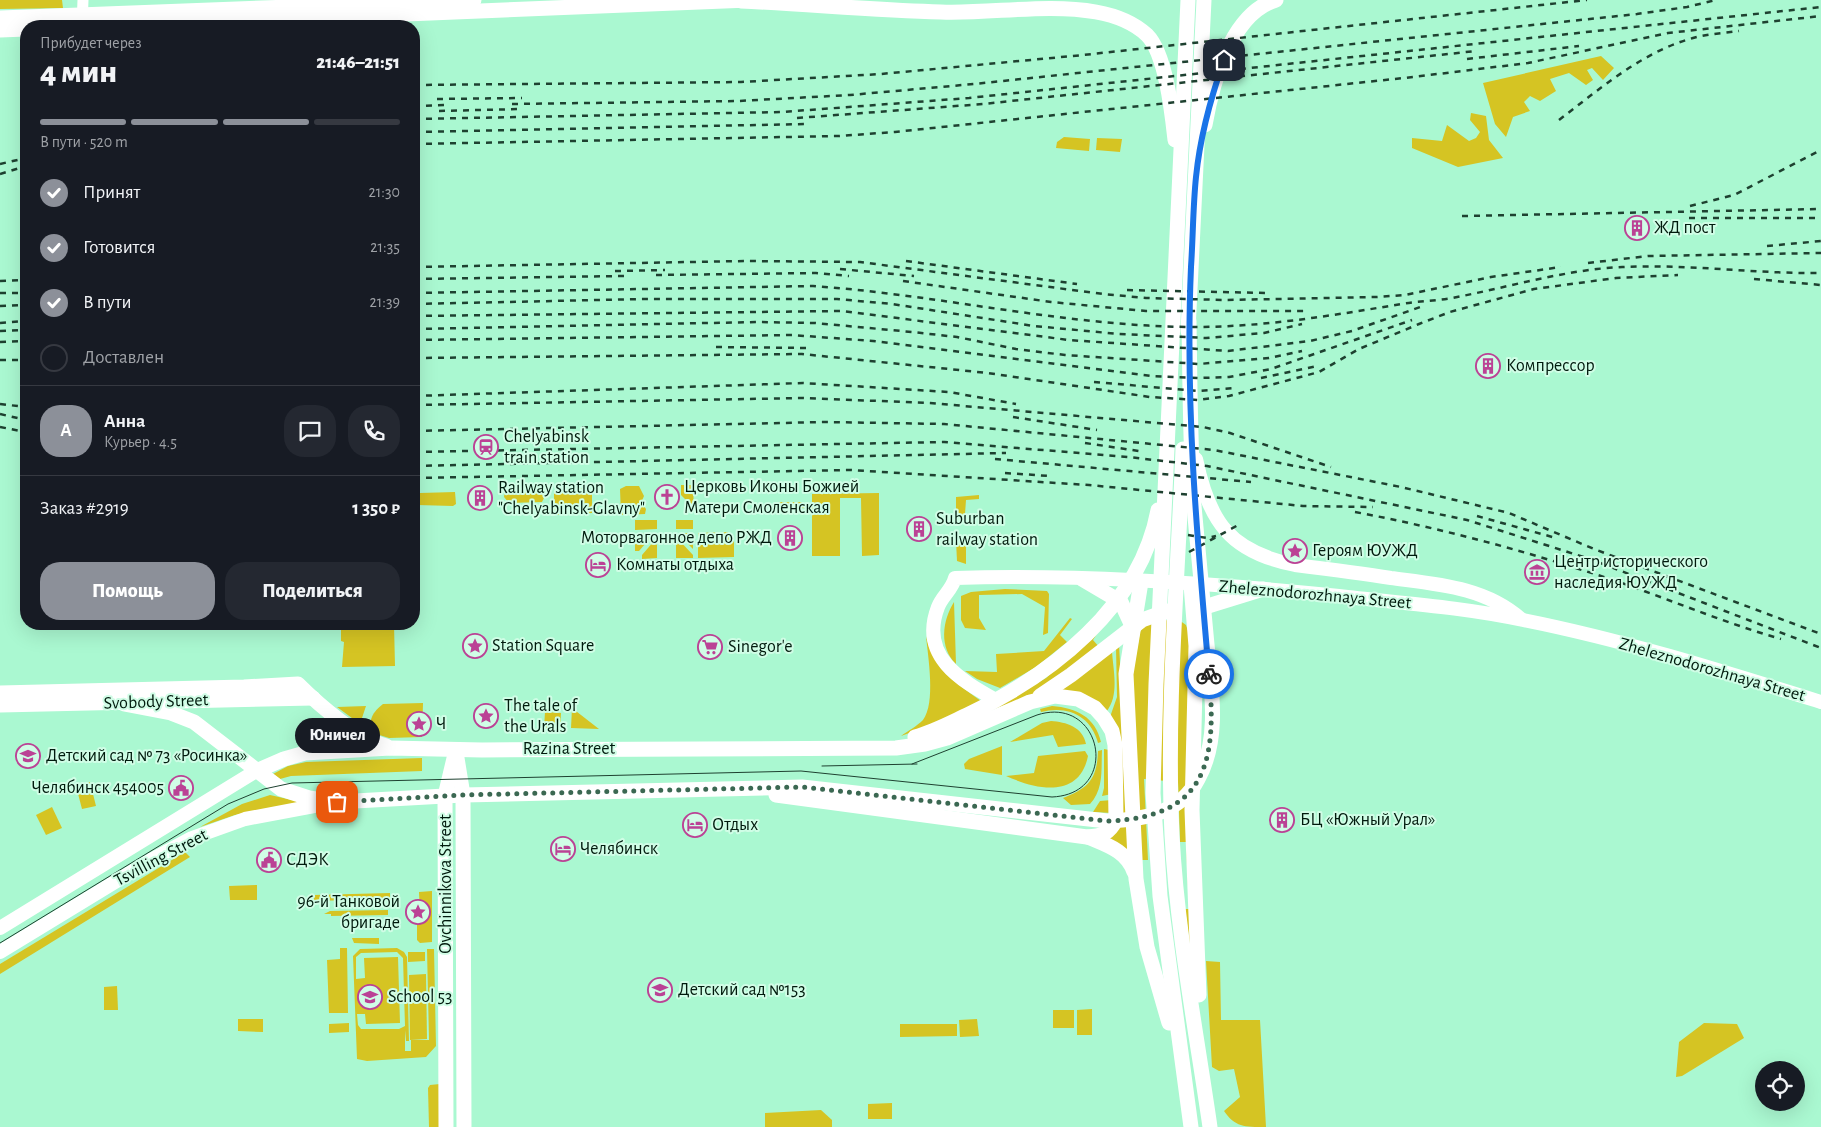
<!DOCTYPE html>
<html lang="ru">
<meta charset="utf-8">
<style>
:root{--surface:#171b24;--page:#242831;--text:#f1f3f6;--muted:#9ea1a6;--line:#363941;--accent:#8c9099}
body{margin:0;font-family:"Alegreya Sans",sans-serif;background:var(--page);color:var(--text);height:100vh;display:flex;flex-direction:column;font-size:19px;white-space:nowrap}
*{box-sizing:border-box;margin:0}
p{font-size:16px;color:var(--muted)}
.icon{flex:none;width:28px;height:28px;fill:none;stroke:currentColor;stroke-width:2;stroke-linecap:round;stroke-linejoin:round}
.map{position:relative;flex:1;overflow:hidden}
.panel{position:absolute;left:20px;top:20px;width:400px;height:610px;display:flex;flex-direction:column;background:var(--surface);border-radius:20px;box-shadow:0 5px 20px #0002}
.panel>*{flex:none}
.tools{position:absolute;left:1755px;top:1061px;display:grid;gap:10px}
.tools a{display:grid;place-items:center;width:50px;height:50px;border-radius:50%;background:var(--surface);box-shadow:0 5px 20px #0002;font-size:25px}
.pin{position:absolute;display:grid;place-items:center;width:42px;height:42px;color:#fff;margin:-21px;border-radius:10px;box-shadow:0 2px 8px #0006}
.courier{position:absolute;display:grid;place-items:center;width:50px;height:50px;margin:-25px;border:4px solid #1a73e8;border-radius:50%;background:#fff;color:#222;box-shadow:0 1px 6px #0007}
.bubble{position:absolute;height:35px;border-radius:18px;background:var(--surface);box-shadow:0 5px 20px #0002;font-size:16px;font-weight:800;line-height:35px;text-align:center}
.head em{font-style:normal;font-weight:800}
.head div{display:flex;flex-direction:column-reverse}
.head{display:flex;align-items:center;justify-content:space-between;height:85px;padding:0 20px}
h1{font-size:32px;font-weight:800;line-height:38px}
.bar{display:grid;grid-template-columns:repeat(4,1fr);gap:8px 5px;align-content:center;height:60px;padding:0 20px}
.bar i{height:6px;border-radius:4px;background:var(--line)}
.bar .current{background:var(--accent)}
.bar p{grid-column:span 4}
.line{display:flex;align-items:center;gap:12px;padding:0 20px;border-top:1px solid var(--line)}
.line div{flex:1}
.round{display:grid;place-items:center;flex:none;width:52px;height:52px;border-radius:20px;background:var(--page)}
ol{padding:0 20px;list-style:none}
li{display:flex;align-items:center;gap:15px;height:55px}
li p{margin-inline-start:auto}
li .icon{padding:5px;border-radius:50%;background:var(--accent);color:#fff;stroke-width:4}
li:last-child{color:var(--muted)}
li i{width:28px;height:28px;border:2px solid var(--line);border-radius:50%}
.cta{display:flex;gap:10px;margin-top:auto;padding:10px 20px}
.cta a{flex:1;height:58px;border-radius:20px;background:var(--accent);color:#fff;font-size:20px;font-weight:800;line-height:58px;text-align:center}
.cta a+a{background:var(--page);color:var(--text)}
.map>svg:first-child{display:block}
</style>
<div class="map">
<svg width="1821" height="1127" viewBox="0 0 1821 1127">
<rect width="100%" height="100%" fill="#aaf8d1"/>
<!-- green -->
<g fill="#d5c423" fill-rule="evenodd">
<path d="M 0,0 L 62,0 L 63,8 L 0,9 Z"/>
<path d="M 1601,56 L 1614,68 L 1603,80 L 1592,68 L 1587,70 L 1593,80 L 1586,85 L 1569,73 L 1550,79 L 1556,91 L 1540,101 L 1530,96 L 1524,102 L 1530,111 L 1513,117 L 1506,137 L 1495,124 L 1483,83 Z"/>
<path d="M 1471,113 L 1486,116 L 1489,140 L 1503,158 L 1458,167 L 1412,148 L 1412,138 L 1442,141 L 1447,125 L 1469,141 L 1476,138 L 1480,132 L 1470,120 Z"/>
<path d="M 1064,137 L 1090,139 L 1089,151 L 1056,148 L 1057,142 Z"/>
<path d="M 1097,138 L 1122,139 L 1120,152 L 1096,150 Z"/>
<path d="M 681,485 L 693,485 L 694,510 L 686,510 L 684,508 L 688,502 L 681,495 Z"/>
<path d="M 639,486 L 644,496 L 641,503 L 646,509 L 645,514 L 621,515 L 620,489 L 626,486 Z"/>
<path d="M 588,488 L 592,492 L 592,513 L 557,515 L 554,512 L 554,493 L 556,489 Z"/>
<path d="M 544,489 L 545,496 L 542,502 L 509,503 L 504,497 L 505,490 Z"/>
<path d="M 455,492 L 456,504 L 453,506 L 417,505 L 417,494 L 420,493 Z"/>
<path d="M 879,493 L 879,555 L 862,556 L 861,498 L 840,498 L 840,556 L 812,556 L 812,494 Z"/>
<path d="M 979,495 L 979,499 L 966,500 L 965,514 L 956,520 L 956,497 Z"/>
<path d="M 780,502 L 801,502 L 806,505 L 806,508 L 776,509 L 776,504 Z"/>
<path d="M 635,520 L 657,520 L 657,529 L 635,530 Z"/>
<rect x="676" y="520" width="17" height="9"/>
<path d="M 728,532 L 734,539 L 734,557 L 698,558 L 698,533 Z"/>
<path d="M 652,533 L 652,536 L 639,551 L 635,551 L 635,534 Z"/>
<path d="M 680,533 L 693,533 L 693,549 L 680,536 Z"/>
<path d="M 678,539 L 693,555 L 693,558 L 676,558 L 676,542 Z"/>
<path d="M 654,541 L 657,542 L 657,558 L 642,559 L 642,555 Z"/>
<path d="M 956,541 L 966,545 L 966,564 L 957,561 Z"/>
<path d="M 1005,589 L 1047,591 L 1049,594 L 1048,633 L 1043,635 L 1045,607 L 1022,594 L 979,595 L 979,618 L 986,630 L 965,628 L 961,620 L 961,596 L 971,592 Z"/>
<path d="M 954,602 L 956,664 C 939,648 942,621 954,602 Z"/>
<path d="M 1070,618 L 1072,619 L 1060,635 L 1067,642 L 1036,667 L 1000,688 L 977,679 L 965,671 L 997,672 L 996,654 L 1044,651 Z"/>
<path d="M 1179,620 L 1186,625 L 1189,634 L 1192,960 L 1185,909 L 1189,909 L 1186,842 L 1180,842 L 1178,782 L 1144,779 L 1148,860 L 1141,860 L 1132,679 L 1140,632 C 1148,617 1164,621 1179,620 Z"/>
<path d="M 341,624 L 394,624 L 395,666 L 342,667 L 344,642 L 341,641 Z"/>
<path d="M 1100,629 L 1093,640 L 1100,648 L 1032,695 L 987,712 L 1046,678 Z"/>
<path d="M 926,636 C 935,672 953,680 981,701 L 934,724 L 901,736 C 908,731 917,726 923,720 C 936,703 928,657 926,636 Z"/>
<path d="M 1119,644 L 1130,852 L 1109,839 L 1110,717 L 1117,697 L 1116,647 Z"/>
<path d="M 1112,651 C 1113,670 1120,696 1106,712 L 1059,690 Z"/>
<path d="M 423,703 L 422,737 L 389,738 L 373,733 C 367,720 373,712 383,704 Z"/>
<path d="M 366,706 L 360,724 L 337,707 Z"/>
<path d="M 1052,706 C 1077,708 1095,717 1101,742 L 1098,743 C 1091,716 1068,705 1041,712 L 1040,709 Z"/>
<path d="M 572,708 L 599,729 L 571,728 Z"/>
<path d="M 545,712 L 561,713 L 560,729 L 544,729 Z"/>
<path d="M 1051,721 C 1066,722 1083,727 1086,744 L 1058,747 L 1053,735 L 1010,742 L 1042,723 Z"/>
<path d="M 1002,746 L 1002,775 L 965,769 L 964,764 L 969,759 Z"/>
<path d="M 1104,749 L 1109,750 L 1112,794 L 1102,796 L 1104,788 Z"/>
<path d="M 1102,750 C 1101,770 1104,789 1090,804 L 1071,805 L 1063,798 C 1089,788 1097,779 1098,751 Z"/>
<path d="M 1085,751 L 1088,756 C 1079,800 1035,789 1006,776 L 1034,773 L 1038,756 Z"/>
<path d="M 422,758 L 422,771 L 291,776 L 280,779 L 273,774 L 288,766 L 306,762 Z"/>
<path d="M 90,782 L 96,806 L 82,809 L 76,786 Z"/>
<path d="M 270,795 L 301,802 L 235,815 L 200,827 L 242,804 Z"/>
<path d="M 1112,800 L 1112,813 L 1093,812 L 1100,801 Z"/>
<path d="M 52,807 L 62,828 L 46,835 L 36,815 Z"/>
<path d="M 185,852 L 190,857 L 0,974 L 0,964 Z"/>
<path d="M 257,885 L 257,900 L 230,900 L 229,886 Z"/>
<path d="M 432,891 L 432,942 L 420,943 L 417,940 L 417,915 L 420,915 L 419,892 Z"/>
<path d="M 390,893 L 390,899 L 314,901 L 314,895 Z"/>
<path d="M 388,910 L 388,915 L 331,916 L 331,914 L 324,914 L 330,911 Z"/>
<path d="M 352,938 L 379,938 L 379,944 L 354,943 Z"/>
<path d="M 340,948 L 347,948 L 348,1013 L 329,1013 L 327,960 L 340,959 Z"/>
<path d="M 397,948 L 404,952 L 407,957 L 409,1041 L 406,1041 L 405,1030 L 405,1051 L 411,1051 L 411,1040 L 429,1040 L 427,949 L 434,949 L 436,1046 L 426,1057 L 367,1061 L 357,1059 L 353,956 L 360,949 ZM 397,952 L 403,958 L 405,1026 L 399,1029 L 361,1029 L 358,1025 L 357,1014 L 365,1014 L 366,1024 L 400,1023 L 398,957 L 364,958 L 365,978 L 356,979 L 356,957 L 361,953 Z"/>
<path d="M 408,952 L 425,952 L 425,961 L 408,962 Z"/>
<path d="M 1206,961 L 1220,962 L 1221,1020 L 1260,1020 L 1266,1127 C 1244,1127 1235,1127 1224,1111 L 1240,1097 L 1234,1069 L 1219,1071 L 1212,1067 Z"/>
<path d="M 426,974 L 427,1039 L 410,1040 L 409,975 Z"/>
<path d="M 117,986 L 118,1010 L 104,1010 L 104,987 Z"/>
<path d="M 1092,1009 L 1092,1035 L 1077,1035 L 1077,1010 Z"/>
<rect x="1053" y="1010" width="21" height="18"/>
<path d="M 238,1019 L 263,1019 L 263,1032 L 238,1031 Z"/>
<path d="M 977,1019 L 979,1036 L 960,1037 L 959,1020 Z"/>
<path d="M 349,1023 L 349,1032 L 329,1033 L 329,1024 Z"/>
<path d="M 1704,1023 L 1737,1024 L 1744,1038 L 1682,1076 L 1676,1077 L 1679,1042 Z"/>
<path d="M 900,1024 L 957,1024 L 957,1036 L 900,1037 Z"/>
<path d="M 440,1084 L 440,1127 L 429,1127 L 428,1088 L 430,1085 Z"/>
<path d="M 892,1103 L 892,1119 L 868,1119 L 868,1104 Z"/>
<path d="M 821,1110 L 832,1120 L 832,1127 L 765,1127 L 765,1113 Z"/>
</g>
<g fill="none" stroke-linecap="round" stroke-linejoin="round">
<!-- tertiary -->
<path stroke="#fff" stroke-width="11" d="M 82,26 L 83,0"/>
<!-- secondary -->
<g stroke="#fff" stroke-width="14">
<path d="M 1196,459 C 1209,522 1230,552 1295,565 C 1327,569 1359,573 1391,578 C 1437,584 1485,587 1521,619"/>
<path d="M 996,700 C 960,680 919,656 938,607 C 942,596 952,590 955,578 C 1082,574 1212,583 1339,596 C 1400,603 1462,607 1523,620 C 1624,640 1722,671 1821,702"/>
<path d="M 0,928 L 256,771"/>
<path d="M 0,952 L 151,860 L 192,838 L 245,819 L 330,803"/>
</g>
<!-- primary -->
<g stroke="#fff" stroke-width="15">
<path d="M 1188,0 L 1156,684 L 1153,793 L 1160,896 L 1191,1127"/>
<path d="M 741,1 C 807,4 874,10 941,12 C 990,14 1048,3 1096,12 C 1113,15 1133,22 1147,35 C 1166,54 1172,113 1175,140"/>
<path d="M 0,18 L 474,0"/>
<path d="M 110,26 L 749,0"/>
<path d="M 0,30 L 26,29"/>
<path d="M 1205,125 C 1212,84 1231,13 1276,0"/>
<path d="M 1188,331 L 1204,0"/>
<path d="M 1183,449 C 1178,577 1166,706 1172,835 C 1177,932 1196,1030 1210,1127"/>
<path d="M 1082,579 L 1121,602 L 1133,628"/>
<path d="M 1141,582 L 1126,674 L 1136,879 L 1147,947 L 1169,1023"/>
<path d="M 1191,585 L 1196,646 L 1192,810 L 1199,995"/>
<path d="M 1195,610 L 1263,589"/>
<path d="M 0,693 L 244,687 L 298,684 C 320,706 356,737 386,746"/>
<path d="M 1040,696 L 1071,675 L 1142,620 L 1167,611"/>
<path d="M 124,704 L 171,713 L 194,722 L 281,789 L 309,798 L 337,802 L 463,795 L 802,787 L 1107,821 C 1142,820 1180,814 1198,779 C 1222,736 1210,681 1206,634 C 1202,592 1198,549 1194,506 C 1190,445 1190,383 1189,321"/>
<path d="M 0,705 L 313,698"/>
<path d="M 915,737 C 933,732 950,723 967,715 C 1051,675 1140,607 1158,510"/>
<path d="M 457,758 L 463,795 L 464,1127"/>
<path d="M 256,771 L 284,759 L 305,753 L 390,748 L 482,750 L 896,748 L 925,744 L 947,738 L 1030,702 L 1055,696 L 1078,699 L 1095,708 L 1104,718 L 1112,731 L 1115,745 L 1116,820 C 1109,834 1102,836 1087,837 L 776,795"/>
<path d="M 1088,837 C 1107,845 1127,851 1134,872"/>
<path d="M 446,1127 L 445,796 L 456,750"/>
</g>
<!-- tram -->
<g stroke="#1e4130" stroke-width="1">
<path d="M 822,766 L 917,764"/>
<path d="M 0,943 L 228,804 L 264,789 L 292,783 L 801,771 L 1052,797 C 1122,794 1102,694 1037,715 L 912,764"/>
</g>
<!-- rail -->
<g stroke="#1e4130" stroke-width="2.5" stroke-dasharray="6 6" stroke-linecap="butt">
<path d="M 1467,59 L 1579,46"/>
<path d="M 414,85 L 741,82 L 881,74 L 1083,55 L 1587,0"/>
<path d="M 437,99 L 522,98"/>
<path d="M 512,104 L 738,101 L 850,95 L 974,84 L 1637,14 L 1687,7 L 1716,0"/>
<path d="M 414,106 L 447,105"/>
<path d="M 439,111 L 521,109"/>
<path d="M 797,118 L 983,104 L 1476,51"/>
<path d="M 414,119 L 782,112 L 969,98 L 1821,7"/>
<path d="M 1559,120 C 1601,88 1642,52 1693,38 C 1708,34 1724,33 1739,31"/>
<path d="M 414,132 L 805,124"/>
<path d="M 414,144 L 839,136 L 895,132 L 1413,77 L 1528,63 L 1668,33 L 1821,16"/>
<path d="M 0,164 L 26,158"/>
<path d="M 0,174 L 26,166"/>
<path d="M 1690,206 L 1734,195 L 1821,150"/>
<path d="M 1462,216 L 1821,209"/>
<path d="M 1689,218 L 1821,218"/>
<path d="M 1767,246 L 1821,241"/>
<path d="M 906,261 L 1077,284"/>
<path d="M 1588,263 L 1648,256 L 1821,253"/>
<path d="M 414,267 L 746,261 L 860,262 L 1103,294 L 1146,298 L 1226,300 L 1377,297 L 1405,295 L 1491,277 L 1561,267"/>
<path d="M 840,269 L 914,276"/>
<path d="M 615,271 L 665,270"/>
<path d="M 656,275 L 816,273 L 849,276"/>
<path d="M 414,279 L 624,276"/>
<path d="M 1754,279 L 1821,285"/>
<path d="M 0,281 L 26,280"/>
<path d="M 903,281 L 1051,302 L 1146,311 L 1304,311"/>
<path d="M 1127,290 L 1267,293"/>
<path d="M 0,293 L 26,293"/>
<path d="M 414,293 L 813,286 C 943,295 1072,328 1203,327 C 1269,326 1336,315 1401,304 C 1418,301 1435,301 1452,298 C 1500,289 1547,275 1597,269 C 1671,261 1746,274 1821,273"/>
<path d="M 414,304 L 644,299 L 837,299 L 892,304 L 1034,326 L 1119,334 L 1206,338 L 1264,333 L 1302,324"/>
<path d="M 0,306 L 26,305"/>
<path d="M 414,316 L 842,311 L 1069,340 L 1228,351 L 1310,341 L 1352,331 L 1423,306"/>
<path d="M 0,323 L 26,321"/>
<path d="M 414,329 L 757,322 L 815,323 L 912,332 L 957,337 L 1016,349 L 1065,355 L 1199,364 L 1269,358 L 1302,351"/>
<path d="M 0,331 L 26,330"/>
<path d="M 414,340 L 792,335 L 873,341 L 1152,376 L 1199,378 L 1229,377 L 1271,369 L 1412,320"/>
<path d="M 0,342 L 26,341"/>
<path d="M 716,347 L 809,348"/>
<path d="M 414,358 L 802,354 L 988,373 L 1150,397 L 1198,400 L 1229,396 L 1319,372 L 1359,349 L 1419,324 L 1450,312 L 1534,289 L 1616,278 L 1678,275"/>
<path d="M 0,360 L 26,360"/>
<path d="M 1261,378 L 1317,366"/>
<path d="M 1094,382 L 1198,391 L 1236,388"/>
<path d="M 414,396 L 803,383 L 949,392 L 1016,404"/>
<path d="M 0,404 L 26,407"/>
<path d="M 414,405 L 803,398 L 930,403 L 1203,427 L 1230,433 L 1331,467"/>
<path d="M 0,414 L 26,420"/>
<path d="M 1013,417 L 1097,430"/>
<path d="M 0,427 L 26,432"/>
<path d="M 414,431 L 826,422 L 944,424 L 1214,450 L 1401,487 L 1509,513 L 1594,549 L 1821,634"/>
<path d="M 1085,443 L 1139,451"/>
<path d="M 414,452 L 944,442 L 1128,457 L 1207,466 L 1467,520 L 1590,559 L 1821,648"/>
<path d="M 995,459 L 1251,482"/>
<path d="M 414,466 L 1006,453"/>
<path d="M 1005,473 L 1050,476"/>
<path d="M 414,478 L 851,470 L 1089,485 L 1303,506 L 1373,507"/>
<path d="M 1355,512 C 1445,529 1529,552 1616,581 C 1671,600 1725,623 1781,639"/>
<path d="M 1477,516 L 1556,538"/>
<path d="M 1188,535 L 1207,538 L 1216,536"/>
<path d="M 1189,552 L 1240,524"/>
</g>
</g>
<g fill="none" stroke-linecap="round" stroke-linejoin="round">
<!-- done -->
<path stroke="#3b6852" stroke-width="5" stroke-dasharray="0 9" d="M 337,802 L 463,795 L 802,787 L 1107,821 C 1208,818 1217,760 1209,674"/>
<!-- route -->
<path stroke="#1a73e8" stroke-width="6" d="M 1209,674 C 1197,538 1185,403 1191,267 C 1193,237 1193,206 1196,177 C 1200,137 1211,97 1224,60"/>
</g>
<!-- icons -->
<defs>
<symbol id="building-ring" viewBox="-11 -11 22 22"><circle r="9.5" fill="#d0fde6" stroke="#bb4295" stroke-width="1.5"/><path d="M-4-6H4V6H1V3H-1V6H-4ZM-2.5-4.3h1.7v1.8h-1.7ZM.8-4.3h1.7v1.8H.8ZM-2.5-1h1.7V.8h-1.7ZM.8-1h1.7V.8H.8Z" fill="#bb4295"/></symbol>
<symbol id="station-ring" viewBox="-11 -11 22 22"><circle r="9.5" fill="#d0fde6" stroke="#bb4295" stroke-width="1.5"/><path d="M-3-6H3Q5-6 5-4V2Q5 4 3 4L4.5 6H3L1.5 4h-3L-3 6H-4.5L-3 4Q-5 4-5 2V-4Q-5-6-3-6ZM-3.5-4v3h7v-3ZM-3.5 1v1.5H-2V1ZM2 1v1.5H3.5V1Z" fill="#bb4295"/></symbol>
<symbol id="church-ring" viewBox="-11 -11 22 22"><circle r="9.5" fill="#d0fde6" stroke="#bb4295" stroke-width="1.5"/><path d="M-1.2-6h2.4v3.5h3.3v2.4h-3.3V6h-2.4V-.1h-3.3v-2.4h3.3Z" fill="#bb4295"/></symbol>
<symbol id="sight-ring" viewBox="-11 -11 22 22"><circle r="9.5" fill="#d0fde6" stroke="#bb4295" stroke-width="1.5"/><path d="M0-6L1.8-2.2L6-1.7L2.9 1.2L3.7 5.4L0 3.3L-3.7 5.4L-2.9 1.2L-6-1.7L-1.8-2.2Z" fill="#bb4295"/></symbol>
<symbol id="hotel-ring" viewBox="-11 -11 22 22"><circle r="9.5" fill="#d0fde6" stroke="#bb4295" stroke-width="1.5"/><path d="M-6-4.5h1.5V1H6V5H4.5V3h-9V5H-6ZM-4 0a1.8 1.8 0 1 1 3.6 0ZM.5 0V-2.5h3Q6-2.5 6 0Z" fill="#bb4295"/></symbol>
<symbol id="museum-ring" viewBox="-11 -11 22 22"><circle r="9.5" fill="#d0fde6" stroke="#bb4295" stroke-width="1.5"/><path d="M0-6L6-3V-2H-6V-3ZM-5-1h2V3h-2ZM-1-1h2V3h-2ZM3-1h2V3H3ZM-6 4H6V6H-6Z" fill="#bb4295"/></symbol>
<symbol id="supermarket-ring" viewBox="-11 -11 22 22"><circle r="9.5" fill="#d0fde6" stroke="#bb4295" stroke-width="1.5"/><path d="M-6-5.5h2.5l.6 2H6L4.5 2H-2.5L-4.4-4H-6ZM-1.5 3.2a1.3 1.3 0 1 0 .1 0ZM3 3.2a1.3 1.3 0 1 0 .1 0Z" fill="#bb4295"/></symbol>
<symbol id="school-ring" viewBox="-11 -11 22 22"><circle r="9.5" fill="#d0fde6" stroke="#bb4295" stroke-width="1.5"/><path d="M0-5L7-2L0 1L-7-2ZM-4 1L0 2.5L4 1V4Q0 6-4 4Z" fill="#bb4295"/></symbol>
<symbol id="civic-ring" viewBox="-11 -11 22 22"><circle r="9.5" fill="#d0fde6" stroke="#bb4295" stroke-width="1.5"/><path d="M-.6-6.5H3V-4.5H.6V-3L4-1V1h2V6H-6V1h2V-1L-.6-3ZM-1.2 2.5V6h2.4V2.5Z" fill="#bb4295"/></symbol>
</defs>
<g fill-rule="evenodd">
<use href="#building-ring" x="1623" y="214" width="28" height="28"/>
<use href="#building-ring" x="1474" y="352" width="28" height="28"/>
<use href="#station-ring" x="472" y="433" width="28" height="28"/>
<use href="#church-ring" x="653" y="483" width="28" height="28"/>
<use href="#building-ring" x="466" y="484" width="28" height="28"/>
<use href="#building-ring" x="905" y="515" width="28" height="28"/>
<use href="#building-ring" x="776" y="524" width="28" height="28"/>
<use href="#sight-ring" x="1281" y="537" width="28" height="28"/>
<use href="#hotel-ring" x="584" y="551" width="28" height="28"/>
<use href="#museum-ring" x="1523" y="558" width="28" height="28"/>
<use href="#sight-ring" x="461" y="632" width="28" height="28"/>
<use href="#supermarket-ring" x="696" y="633" width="28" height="28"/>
<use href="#sight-ring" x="472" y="702" width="28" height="28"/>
<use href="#sight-ring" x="405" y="710" width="28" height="28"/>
<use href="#school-ring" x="14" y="742" width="28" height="28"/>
<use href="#civic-ring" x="167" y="774" width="28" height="28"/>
<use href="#building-ring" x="1268" y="806" width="28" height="28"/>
<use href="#hotel-ring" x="681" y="811" width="28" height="28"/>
<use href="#hotel-ring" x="549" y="835" width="28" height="28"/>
<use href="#civic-ring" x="255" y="846" width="28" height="28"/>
<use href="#sight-ring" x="404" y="898" width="28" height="28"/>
<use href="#school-ring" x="646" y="976" width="28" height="28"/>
<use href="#school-ring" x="356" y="983" width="28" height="28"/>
</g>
<g text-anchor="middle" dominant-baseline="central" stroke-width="4" stroke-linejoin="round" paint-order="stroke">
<!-- poi labels -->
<g font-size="18" fill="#001a0d" stroke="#d0fde6" text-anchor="start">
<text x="1654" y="228">ЖД пост</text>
<text x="1506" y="366">Компрессор</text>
<text x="504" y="437">Chelyabinsk<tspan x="504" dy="21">train station</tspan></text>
<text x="684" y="487">Церковь Иконы Божией<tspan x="684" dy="21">Матери Смоленская</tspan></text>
<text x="498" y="488">Railway station<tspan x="498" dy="21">"Chelyabinsk-Glavny"</tspan></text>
<text x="936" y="519">Suburban<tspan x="936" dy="21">railway station</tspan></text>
<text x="772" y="538" text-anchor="end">Моторвагонное депо РЖД</text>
<text x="1312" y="551">Героям ЮУЖД</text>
<text x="1554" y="562">Центр исторического<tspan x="1554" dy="21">наследия ЮУЖД</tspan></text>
<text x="616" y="565">Комнаты отдыха</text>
<text x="492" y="646">Station Square</text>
<text x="728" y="647">Sinegor'e</text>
<text x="504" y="706">The tale of<tspan x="504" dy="21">the Urals</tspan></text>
<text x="436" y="724">Ч</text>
<text x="46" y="756">Детский сад № 73 «Росинка»</text>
<text x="164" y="788" text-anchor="end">Челябинск 454005</text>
<text x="1300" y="820">БЦ «Южный Урал»</text>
<text x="712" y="825">Отдых</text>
<text x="580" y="849">Челябинск</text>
<text x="286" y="860">СДЭК</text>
<text x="400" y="902" text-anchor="end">96-й Танковой<tspan x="400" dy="21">бригаде</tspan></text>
<text x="678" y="990">Детский сад №153</text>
<text x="388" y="997">School 53</text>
</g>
<!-- street labels -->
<g font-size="18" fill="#001a0d" stroke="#d0fde6">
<text transform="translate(1315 595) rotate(5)">Zheleznodorozhnaya Street</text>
<text transform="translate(1712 670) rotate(16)">Zheleznodorozhnaya Street</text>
<text transform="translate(156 702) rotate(-2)">Svobody Street</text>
<text x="569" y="749">Razina Street</text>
<text transform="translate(161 858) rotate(-28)">Tsvilling Street</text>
<text transform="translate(446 884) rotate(-90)">Ovchinnikova Street</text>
</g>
</g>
</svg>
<div class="tools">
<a><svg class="icon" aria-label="locate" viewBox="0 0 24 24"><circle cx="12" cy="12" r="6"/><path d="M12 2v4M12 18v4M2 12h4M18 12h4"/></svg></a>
</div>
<div class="pin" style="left:337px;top:802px;background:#ea580c"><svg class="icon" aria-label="bag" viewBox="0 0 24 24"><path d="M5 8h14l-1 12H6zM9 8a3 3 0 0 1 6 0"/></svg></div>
<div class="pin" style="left:1224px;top:60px;background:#1f2937"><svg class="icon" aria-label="home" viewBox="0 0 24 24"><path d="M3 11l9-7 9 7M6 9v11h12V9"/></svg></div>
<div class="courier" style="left:1209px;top:674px"><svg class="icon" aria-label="bike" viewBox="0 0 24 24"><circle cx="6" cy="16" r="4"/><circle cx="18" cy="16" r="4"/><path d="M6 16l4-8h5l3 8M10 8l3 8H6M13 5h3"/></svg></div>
<div class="bubble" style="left:295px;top:718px;width:85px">Юничел</div>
<section class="panel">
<div class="head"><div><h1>4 мин</h1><p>Прибудет через</p></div><em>21:46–21:51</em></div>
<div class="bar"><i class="current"></i><i class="current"></i><i class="current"></i><i></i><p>В пути · 520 m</p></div>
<ol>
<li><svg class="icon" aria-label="check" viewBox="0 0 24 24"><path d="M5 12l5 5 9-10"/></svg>Принят<p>21:30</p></li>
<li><svg class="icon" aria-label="check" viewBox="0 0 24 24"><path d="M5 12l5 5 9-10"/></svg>Готовится<p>21:35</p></li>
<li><svg class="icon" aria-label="check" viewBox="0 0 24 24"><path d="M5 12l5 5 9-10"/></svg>В пути<p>21:39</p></li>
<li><i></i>Доставлен</li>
</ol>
<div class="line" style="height:90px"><b class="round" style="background:var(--accent);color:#fff">А</b><div><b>Анна</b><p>Курьер · 4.5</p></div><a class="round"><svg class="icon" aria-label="chat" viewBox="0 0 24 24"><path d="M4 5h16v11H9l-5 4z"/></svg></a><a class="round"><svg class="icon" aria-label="phone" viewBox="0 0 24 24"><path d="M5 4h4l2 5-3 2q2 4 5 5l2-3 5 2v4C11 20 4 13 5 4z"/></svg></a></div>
<div class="line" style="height:65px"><div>Заказ #2919</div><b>1 350 ₽</b></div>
<div class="cta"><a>Помощь</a><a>Поделиться</a></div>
</section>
</div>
